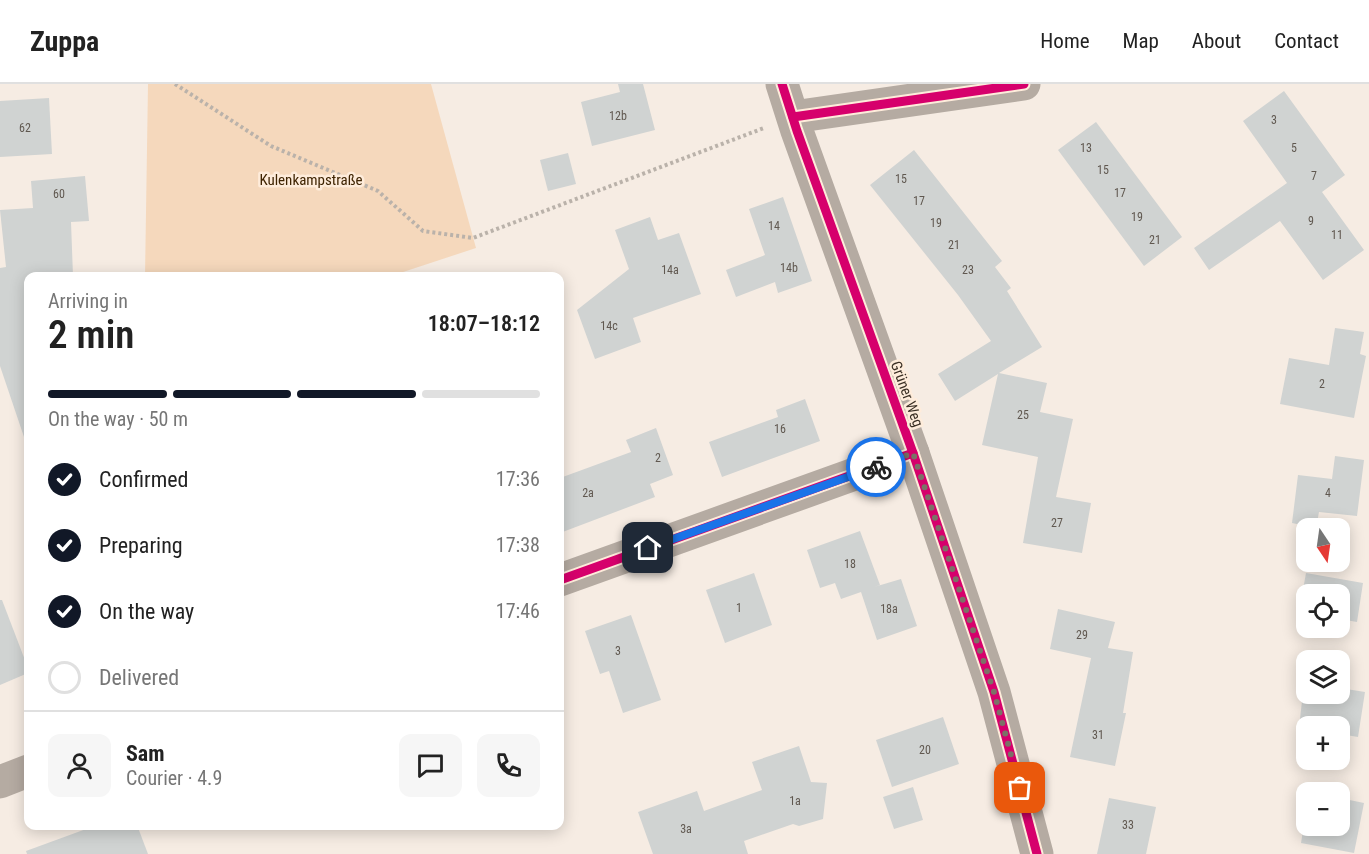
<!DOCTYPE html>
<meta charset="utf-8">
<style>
:root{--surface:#fff;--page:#f6f6f6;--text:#222;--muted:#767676;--line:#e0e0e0;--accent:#111827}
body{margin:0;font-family:"Roboto Condensed",sans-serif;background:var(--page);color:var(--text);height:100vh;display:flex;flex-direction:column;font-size:22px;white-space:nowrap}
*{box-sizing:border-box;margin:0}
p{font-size:20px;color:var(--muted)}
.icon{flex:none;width:33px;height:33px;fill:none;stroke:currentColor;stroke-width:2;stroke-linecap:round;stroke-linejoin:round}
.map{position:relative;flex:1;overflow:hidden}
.side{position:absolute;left:24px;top:188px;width:540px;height:558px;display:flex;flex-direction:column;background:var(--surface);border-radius:12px;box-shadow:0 3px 15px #0003}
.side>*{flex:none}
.needle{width:39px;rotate:167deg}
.buttons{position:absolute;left:1296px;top:434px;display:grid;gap:12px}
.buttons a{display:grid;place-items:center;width:54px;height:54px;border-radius:12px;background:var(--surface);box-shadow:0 3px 15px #0003;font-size:30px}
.pin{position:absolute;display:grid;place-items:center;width:51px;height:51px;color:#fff;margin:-26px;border-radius:12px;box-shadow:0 3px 9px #0006}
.courier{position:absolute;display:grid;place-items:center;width:60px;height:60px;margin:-30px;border:4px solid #1a73e8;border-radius:50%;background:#fff;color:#222;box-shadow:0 2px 8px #0007}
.headline em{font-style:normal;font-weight:600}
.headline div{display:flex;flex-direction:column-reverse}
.headline{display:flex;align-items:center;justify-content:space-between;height:102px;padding:0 24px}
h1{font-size:39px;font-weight:600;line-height:45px}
.bar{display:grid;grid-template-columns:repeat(4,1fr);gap:9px 6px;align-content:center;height:72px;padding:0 24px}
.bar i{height:8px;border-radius:4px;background:var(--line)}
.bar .current{background:var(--accent)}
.bar p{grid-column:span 4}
.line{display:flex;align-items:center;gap:15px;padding:0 24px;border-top:2px solid var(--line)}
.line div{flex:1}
.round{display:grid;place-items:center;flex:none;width:63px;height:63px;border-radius:12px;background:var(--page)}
ol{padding:0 24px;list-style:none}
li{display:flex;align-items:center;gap:18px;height:66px}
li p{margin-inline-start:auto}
li .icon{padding:6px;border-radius:50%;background:var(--accent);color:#fff;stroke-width:4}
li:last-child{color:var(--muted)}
li i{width:33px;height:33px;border:3px solid var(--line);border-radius:50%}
header{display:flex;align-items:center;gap:36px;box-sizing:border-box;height:84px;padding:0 30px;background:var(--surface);border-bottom:2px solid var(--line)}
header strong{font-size:28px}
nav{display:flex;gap:33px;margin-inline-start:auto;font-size:21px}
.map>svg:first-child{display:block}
</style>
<header>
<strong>Zuppa</strong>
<nav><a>Home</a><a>Map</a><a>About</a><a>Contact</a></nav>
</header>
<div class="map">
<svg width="1369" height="770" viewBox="0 0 1369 770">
<rect width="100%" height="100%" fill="#f6ece3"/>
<!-- green -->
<path fill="#f5d8bc" d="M 148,0 L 431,0 L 476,164 L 391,192 L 145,192 Z"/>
<!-- building -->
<g fill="#d0d3d2">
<path d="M 618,0 L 643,0 L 655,46 L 592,62 L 581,18 L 620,8 Z"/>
<path d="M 1284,7 L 1345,91 L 1322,108 L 1364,166 L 1323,196 L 1280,137 L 1209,186 L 1194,164 L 1287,99 L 1243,37 Z"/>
<path d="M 49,14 L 52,70 L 0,73 L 0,17 Z"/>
<path d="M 1096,38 L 1182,153 L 1144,182 L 1058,66 Z"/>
<path d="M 914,66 L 1002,177 L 995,183 L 1011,204 L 1007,207 L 1042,263 L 999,289 L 1047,299 L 1040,328 L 1073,335 L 1056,413 L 1091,419 L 1082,469 L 1023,459 L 1038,373 L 982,361 L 998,290 L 955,317 L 938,290 L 991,257 L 958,211 L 870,101 Z"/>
<path d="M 568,69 L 576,100 L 548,107 L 540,76 Z"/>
<path d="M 85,92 L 89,137 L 71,138 L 73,192 L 28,192 L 28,352 L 24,353 L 0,282 L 0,184 L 6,183 L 0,126 L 33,124 L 31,97 Z"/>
<path d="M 783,113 L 812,197 L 778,209 L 775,198 L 736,213 L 726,186 L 765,171 L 749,125 Z"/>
<path d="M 650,133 L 658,156 L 679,149 L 701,210 L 633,234 L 641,258 L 595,275 L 577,226 L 629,185 L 615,146 Z"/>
<path d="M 1335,244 L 1364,248 L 1360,270 L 1366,272 L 1354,334 L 1280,320 L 1289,274 L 1329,281 Z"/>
<path d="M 805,315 L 820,357 L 722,393 L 709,358 L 778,333 L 776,326 Z"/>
<path d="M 656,344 L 673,391 L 650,400 L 655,413 L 560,449 L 560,394 L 631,368 L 626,356 Z"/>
<path d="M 1335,372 L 1364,376 L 1357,432 L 1319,428 L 1316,444 L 1292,439 L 1298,391 L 1332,395 Z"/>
<path d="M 860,447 L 880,501 L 874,503 L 901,495 L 917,542 L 877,556 L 861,508 L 841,515 L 835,499 L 820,504 L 807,466 Z"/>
<path d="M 754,489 L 772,541 L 725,559 L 706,506 Z"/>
<path d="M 1306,489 L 1363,499 L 1357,538 L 1340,535 L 1340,510 L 1306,510 L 1306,530 L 1299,528 Z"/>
<path d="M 0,516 L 2,516 L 28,584 L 28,589 L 0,601 Z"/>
<path d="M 1058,525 L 1115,538 L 1108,564 L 1133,568 L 1123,629 L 1126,629 L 1115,682 L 1070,673 L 1091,574 L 1050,565 Z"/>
<path d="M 631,531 L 661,616 L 623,629 L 609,587 L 600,590 L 585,547 Z"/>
<path d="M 1304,599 L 1306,599 L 1306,609 L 1340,609 L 1340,604 L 1365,608 L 1358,653 L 1340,650 L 1340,642 L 1306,642 L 1306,645 L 1299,644 Z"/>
<path d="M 943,633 L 959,680 L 892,703 L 876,656 Z"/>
<path d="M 799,662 L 811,698 L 827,699 L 823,735 L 799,742 L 793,740 L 744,757 L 748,770 L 653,770 L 638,728 L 697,707 L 704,727 L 762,706 L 752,678 Z"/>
<path d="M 913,703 L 923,736 L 894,745 L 883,713 Z"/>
<path d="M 1109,714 L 1156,723 L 1146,770 L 1097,770 Z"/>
<path d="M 1340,714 L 1364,719 L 1354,769 L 1301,759 L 1306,729 L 1306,741 L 1340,741 Z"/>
<path d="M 97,741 L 137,741 L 148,770 L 27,770 L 26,767 Z"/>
</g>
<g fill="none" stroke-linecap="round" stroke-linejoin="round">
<!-- path -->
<path stroke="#bab2aa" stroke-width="4" stroke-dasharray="3 3" stroke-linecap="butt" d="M 175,0 L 271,62 L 378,107 L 423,147 L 473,154 L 764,44"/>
<!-- minor -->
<g stroke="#b5aba2" stroke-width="33">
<path d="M 782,0 L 797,47 L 913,369 L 994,608 L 1037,770"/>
<path d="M 793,33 L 1024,0"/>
<path d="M 560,496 L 913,369"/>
<path d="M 0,698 L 28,687"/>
</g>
<defs>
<g id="cycleway">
<path d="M 782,0 L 797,47 L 913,369 L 994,608 L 1037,770"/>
<path d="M 793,33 L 1024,0"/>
<path d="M 560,496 L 913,369"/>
</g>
</defs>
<!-- cycleway casing -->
<use href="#cycleway" stroke="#feecdb" stroke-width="13"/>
<!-- cycleway -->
<use href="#cycleway" stroke="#d6006c" stroke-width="9"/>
</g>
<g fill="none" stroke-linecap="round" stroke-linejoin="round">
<!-- done -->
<path stroke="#7c7167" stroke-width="6" stroke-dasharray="0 10.8" d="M 876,383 L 913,369 L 994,608 L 1020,704"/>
<!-- route -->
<path stroke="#1a73e8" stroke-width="8" d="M 648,464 L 876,383"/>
</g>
<g text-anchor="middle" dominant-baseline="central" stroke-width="5" stroke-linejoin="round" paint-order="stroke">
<!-- number labels -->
<g font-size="12" fill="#605850">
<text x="618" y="32">12b</text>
<text x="1274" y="36">3</text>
<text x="25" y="44">62</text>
<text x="1086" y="64">13</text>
<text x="1294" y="64">5</text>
<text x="1103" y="86">15</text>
<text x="1314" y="92">7</text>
<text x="901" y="95">15</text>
<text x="1120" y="109">17</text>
<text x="59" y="110">60</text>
<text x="919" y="117">17</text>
<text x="1137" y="133">19</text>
<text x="1311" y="137">9</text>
<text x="936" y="139">19</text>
<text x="774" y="142">14</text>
<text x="1337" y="151">11</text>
<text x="1155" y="156">21</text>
<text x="954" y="161">21</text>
<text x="789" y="184">14b</text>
<text x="670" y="186">14a</text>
<text x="968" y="186">23</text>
<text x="609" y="242">14c</text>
<text x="1322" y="300">2</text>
<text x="1023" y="331">25</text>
<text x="780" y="345">16</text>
<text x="658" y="374">2</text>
<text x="588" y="409">2a</text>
<text x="1328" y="409">4</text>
<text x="1057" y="439">27</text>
<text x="850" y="480">18</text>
<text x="739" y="524">1</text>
<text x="889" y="525">18a</text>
<text x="1082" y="551">29</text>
<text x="618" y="567">3</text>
<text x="1098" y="651">31</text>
<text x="925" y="666">20</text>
<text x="795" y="717">1a</text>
<text x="1128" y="741">33</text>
<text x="686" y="745">3a</text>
</g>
<!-- park labels -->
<g font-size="15" fill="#3f2402" stroke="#feecdb">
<text x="311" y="96">Kulenkampstraße</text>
</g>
<!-- street labels -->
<g font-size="15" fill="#3a2f24" stroke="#feecdb">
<text transform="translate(907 310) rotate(70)">Grüner Weg</text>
</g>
</g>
</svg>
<div class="buttons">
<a><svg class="needle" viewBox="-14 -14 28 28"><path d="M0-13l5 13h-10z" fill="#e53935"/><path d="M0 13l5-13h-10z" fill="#767676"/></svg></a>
<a><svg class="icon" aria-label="locate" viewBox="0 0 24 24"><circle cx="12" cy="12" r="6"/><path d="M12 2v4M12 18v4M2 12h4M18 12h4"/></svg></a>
<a><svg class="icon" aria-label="layers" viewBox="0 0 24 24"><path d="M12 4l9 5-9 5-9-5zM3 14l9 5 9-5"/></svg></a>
<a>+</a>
<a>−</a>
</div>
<div class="pin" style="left:1020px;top:704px;background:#ea580c"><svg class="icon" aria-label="bag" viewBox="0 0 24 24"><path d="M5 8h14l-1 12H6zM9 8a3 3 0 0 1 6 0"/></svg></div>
<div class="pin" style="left:648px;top:464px;background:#1f2937"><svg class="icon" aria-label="home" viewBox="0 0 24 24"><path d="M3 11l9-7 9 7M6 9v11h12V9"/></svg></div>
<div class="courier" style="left:876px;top:383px"><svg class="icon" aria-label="bike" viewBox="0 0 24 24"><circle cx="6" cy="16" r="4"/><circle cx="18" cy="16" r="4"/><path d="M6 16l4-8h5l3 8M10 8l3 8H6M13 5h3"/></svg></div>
<section class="side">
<div class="headline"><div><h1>2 min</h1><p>Arriving in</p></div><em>18:07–18:12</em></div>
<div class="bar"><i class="current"></i><i class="current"></i><i class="current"></i><i></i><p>On the way · 50 m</p></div>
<ol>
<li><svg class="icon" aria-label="check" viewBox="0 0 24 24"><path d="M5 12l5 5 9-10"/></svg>Confirmed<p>17:36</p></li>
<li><svg class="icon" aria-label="check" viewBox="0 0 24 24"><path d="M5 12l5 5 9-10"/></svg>Preparing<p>17:38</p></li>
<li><svg class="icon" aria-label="check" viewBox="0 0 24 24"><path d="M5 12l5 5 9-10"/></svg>On the way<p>17:46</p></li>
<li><i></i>Delivered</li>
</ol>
<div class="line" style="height:108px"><a class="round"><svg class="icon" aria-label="person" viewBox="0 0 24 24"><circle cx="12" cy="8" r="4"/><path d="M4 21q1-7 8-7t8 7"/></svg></a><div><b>Sam</b><p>Courier · 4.9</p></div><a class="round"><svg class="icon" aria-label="chat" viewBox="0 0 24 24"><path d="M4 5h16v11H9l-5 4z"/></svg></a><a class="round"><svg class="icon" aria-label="phone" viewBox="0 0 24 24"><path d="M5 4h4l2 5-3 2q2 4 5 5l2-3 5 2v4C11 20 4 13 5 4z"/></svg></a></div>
</section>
</div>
